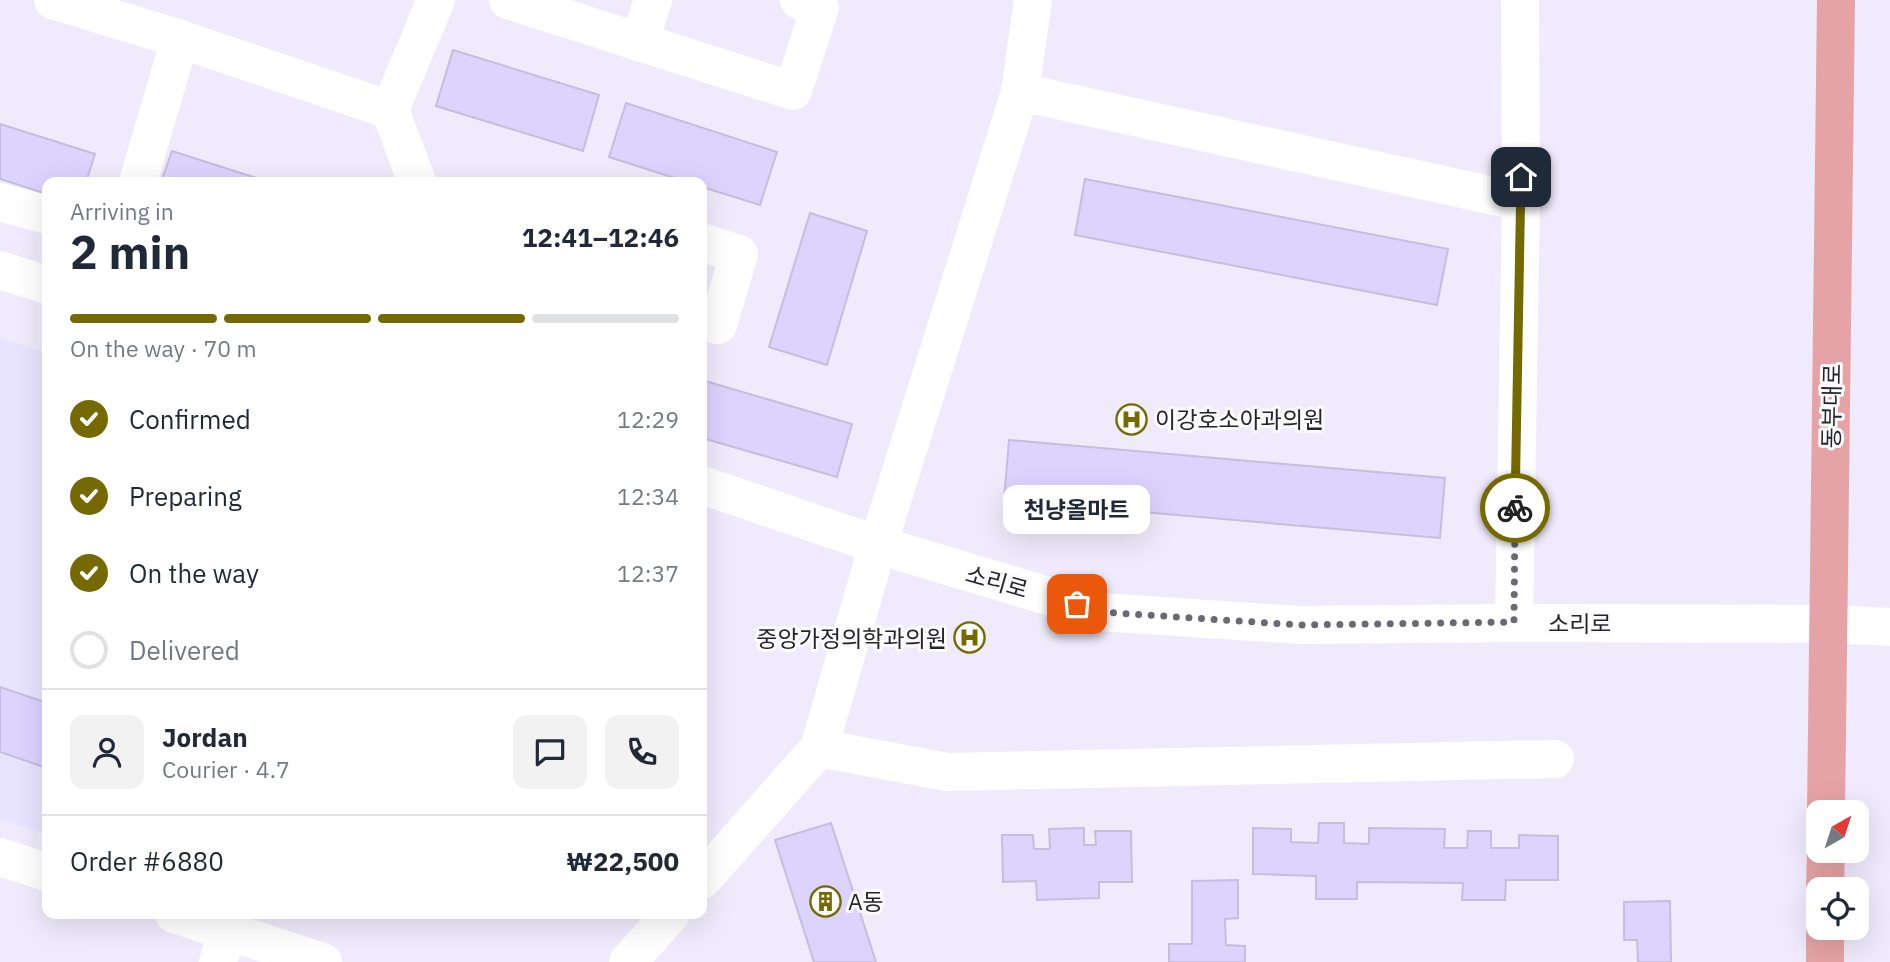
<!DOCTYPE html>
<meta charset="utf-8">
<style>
:root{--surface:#fff;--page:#f2f2f3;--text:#1f2937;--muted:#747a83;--line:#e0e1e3;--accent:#756a01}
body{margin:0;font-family:"IBM Plex Sans","Noto Sans KR",sans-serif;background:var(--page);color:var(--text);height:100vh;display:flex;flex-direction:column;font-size:26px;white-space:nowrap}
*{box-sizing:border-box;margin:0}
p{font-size:23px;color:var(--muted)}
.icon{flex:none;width:38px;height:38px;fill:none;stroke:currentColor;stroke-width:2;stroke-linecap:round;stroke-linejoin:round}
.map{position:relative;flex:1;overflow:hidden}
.panel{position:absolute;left:42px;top:177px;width:665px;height:742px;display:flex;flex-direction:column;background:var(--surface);border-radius:14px;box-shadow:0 7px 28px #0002}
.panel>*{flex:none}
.needle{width:46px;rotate:39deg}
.controls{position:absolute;left:1806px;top:800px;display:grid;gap:14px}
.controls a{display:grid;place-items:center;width:63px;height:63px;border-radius:14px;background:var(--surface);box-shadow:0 7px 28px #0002;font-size:35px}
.pin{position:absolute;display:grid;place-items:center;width:60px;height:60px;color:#fff;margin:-30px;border-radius:14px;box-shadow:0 4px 10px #0006}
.courier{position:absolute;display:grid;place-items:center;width:70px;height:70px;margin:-35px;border:5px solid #756a01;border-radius:50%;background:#fff;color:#222;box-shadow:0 2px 9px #0007}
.bubble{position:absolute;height:49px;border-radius:14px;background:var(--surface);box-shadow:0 7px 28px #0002;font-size:23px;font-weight:700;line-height:49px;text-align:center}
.headline em{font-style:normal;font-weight:700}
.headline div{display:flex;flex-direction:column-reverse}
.headline{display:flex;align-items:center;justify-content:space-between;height:119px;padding:0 28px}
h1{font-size:46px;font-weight:700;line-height:52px}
.bar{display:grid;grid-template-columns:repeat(4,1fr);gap:10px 7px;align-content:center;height:84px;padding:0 28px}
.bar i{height:9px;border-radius:5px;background:var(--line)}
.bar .active{background:var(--accent)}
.bar p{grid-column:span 4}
.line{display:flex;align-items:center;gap:18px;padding:0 28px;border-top:2px solid var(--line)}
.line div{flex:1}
.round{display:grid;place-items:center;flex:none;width:74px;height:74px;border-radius:14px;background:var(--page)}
ol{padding:0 28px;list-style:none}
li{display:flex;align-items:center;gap:21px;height:77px}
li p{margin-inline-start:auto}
li .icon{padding:7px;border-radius:50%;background:var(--accent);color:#fff;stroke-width:4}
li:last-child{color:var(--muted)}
li i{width:38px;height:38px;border:4px solid var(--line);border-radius:50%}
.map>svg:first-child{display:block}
</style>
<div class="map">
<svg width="1890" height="962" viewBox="0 0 1890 962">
<rect width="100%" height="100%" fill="#efebfc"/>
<!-- built -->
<path fill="#e8e3ff" d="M 0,338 L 47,353 L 47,834 L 0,819 Z"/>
<!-- building -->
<g fill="#dcd3ff" stroke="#c4bfda" stroke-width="2">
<path d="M 453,50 L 599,95 L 583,151 L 436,106 Z"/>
<path d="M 626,103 L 777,152 L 760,205 L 702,187 L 702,182 L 687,182 L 609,157 Z"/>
<path d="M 0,124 L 95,154 L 86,182 L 47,182 L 47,194 L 0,179 Z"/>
<path d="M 172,151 L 269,182 L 161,182 Z"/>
<path d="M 1085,179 L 1448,249 L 1437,305 L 1075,235 Z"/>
<path d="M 810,213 L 867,231 L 827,365 L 769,347 Z"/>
<path d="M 702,380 L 852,424 L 837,477 L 702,438 Z"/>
<path d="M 1009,440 L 1445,478 L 1440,538 L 1004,500 Z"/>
<path d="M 0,687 L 47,703 L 47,768 L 0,752 Z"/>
<path d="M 831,823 L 876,962 L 814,962 L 775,840 Z"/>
<path d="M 1319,823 L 1344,823 L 1344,843 L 1369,844 L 1369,828 L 1445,829 L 1444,848 L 1467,848 L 1468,831 L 1491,831 L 1491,848 L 1519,848 L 1519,835 L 1558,836 L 1558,880 L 1506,880 L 1505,900 L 1462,900 L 1463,883 L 1357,882 L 1357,899 L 1316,899 L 1316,876 L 1253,874 L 1253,828 L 1291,829 L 1291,842 L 1318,843 Z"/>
<path d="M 1084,828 L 1084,845 L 1096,845 L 1095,831 L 1131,831 L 1132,882 L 1099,882 L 1099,898 L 1037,900 L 1036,881 L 1003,882 L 1002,835 L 1033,835 L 1034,849 L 1050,849 L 1049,829 Z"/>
<path d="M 1238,880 L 1238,918 L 1225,919 L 1226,945 L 1245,946 L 1245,962 L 1169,962 L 1169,944 L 1192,944 L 1192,881 Z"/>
<path d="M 1670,901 L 1671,962 L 1638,962 L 1637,940 L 1624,940 L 1624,902 Z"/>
</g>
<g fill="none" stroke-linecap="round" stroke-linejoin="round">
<!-- minor -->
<g stroke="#fff" stroke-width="38">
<path d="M 53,0 L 180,39 L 390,110"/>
<path d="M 508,0 L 793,91 L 820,7 L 799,0"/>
<path d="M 639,42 L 653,0"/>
<path d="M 1020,92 L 1521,202"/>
<path d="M 138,182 L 180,39"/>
<path d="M 417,182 L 390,110 L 436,0"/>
<path d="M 0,202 L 47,215"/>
<path d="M 702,242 L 739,254 L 718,325 L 702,321"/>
<path d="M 0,270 L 47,285"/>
<path d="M 702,485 L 878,545 L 1101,612 L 1300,625 L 1514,623 L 1828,624 L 1890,627"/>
<path d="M 1514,623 L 1521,202 L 1520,0"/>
<path d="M 819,748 L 947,772 L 1555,759"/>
<path d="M 0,857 L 47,872"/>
<path d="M 702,880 L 819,748 L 878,545 L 1020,92 L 1033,0"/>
<path d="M 174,914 L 323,962"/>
<path d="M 218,962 L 232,914"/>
<path d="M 628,962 L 671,914"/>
</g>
<!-- major -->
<g stroke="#e6a3a5" stroke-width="38">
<path d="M 1826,812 L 1836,0"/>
<path d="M 1825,889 L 1826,850"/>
<path d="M 1825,962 L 1825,928"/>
</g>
</g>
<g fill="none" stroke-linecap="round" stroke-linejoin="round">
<!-- done -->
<path stroke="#6c6975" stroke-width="7" stroke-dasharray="0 12.6" d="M 1077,604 L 1101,612 L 1300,625 L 1514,622 L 1515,508"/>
<!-- route -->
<path stroke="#756a01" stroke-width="9" d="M 1515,508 L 1521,177"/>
</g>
<!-- icons -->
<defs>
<symbol id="hospital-ring" viewBox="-11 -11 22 22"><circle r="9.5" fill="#fbfbfb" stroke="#756a01" stroke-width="1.5"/><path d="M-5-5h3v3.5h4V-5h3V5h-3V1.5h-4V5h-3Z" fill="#756a01"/></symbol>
<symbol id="building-ring" viewBox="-11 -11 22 22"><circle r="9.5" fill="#fbfbfb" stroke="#756a01" stroke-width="1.5"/><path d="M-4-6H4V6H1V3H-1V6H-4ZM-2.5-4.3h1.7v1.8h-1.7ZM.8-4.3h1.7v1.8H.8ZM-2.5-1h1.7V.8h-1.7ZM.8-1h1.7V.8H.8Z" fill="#756a01"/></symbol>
</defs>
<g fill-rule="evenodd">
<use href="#hospital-ring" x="1114" y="402" width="35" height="35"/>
<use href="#hospital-ring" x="952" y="620" width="35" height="35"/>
<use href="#building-ring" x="808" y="884" width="35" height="35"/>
</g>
<g text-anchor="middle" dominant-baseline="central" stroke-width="6" stroke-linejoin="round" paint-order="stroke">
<!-- street labels -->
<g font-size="23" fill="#25232d" stroke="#fbfbfb">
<text transform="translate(1831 406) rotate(-89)">동부대로</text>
<text transform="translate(997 581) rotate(16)">소리로</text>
<text x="1580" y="623">소리로</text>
</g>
<!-- poi labels -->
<g font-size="23" fill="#25232d" stroke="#fbfbfb" text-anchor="start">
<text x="1155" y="419">이강호소아과의원</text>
<text x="947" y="638" text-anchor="end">중앙가정의학과의원</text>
<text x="848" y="901">A동</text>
</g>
</g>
</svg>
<div class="controls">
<a><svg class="needle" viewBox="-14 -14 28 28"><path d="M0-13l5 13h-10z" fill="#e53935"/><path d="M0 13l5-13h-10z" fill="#747a83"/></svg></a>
<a><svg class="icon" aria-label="locate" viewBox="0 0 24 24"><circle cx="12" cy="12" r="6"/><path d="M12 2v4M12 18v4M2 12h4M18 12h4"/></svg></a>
</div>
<div class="pin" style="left:1077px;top:604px;background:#ea580c"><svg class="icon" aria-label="bag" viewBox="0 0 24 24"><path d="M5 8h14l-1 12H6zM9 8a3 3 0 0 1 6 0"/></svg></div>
<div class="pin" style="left:1521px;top:177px;background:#1f2937"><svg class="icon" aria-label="home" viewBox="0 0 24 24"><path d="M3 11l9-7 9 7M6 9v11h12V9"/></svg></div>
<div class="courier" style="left:1515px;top:508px"><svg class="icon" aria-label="bike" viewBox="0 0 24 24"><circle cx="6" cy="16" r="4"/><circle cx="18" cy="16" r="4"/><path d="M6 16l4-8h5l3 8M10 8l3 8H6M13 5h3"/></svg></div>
<div class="bubble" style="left:1003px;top:485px;width:147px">천냥올마트</div>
<section class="panel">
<div class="headline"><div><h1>2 min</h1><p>Arriving in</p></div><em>12:41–12:46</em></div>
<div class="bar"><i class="active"></i><i class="active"></i><i class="active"></i><i></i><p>On the way · 70 m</p></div>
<ol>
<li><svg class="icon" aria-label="check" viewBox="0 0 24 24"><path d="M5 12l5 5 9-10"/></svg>Confirmed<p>12:29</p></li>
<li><svg class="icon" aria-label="check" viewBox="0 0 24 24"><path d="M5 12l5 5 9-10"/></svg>Preparing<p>12:34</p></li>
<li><svg class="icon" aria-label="check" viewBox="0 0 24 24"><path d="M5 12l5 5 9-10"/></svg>On the way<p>12:37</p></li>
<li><i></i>Delivered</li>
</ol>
<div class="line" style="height:126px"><a class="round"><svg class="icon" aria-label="person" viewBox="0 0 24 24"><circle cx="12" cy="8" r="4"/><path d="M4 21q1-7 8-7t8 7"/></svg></a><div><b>Jordan</b><p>Courier · 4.7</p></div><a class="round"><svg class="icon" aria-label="chat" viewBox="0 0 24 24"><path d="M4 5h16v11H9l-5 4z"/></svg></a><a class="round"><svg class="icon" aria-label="phone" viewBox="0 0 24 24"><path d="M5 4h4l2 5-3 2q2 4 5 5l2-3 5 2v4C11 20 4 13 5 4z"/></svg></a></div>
<div class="line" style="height:91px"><div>Order #6880</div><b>₩22,500</b></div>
</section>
</div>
